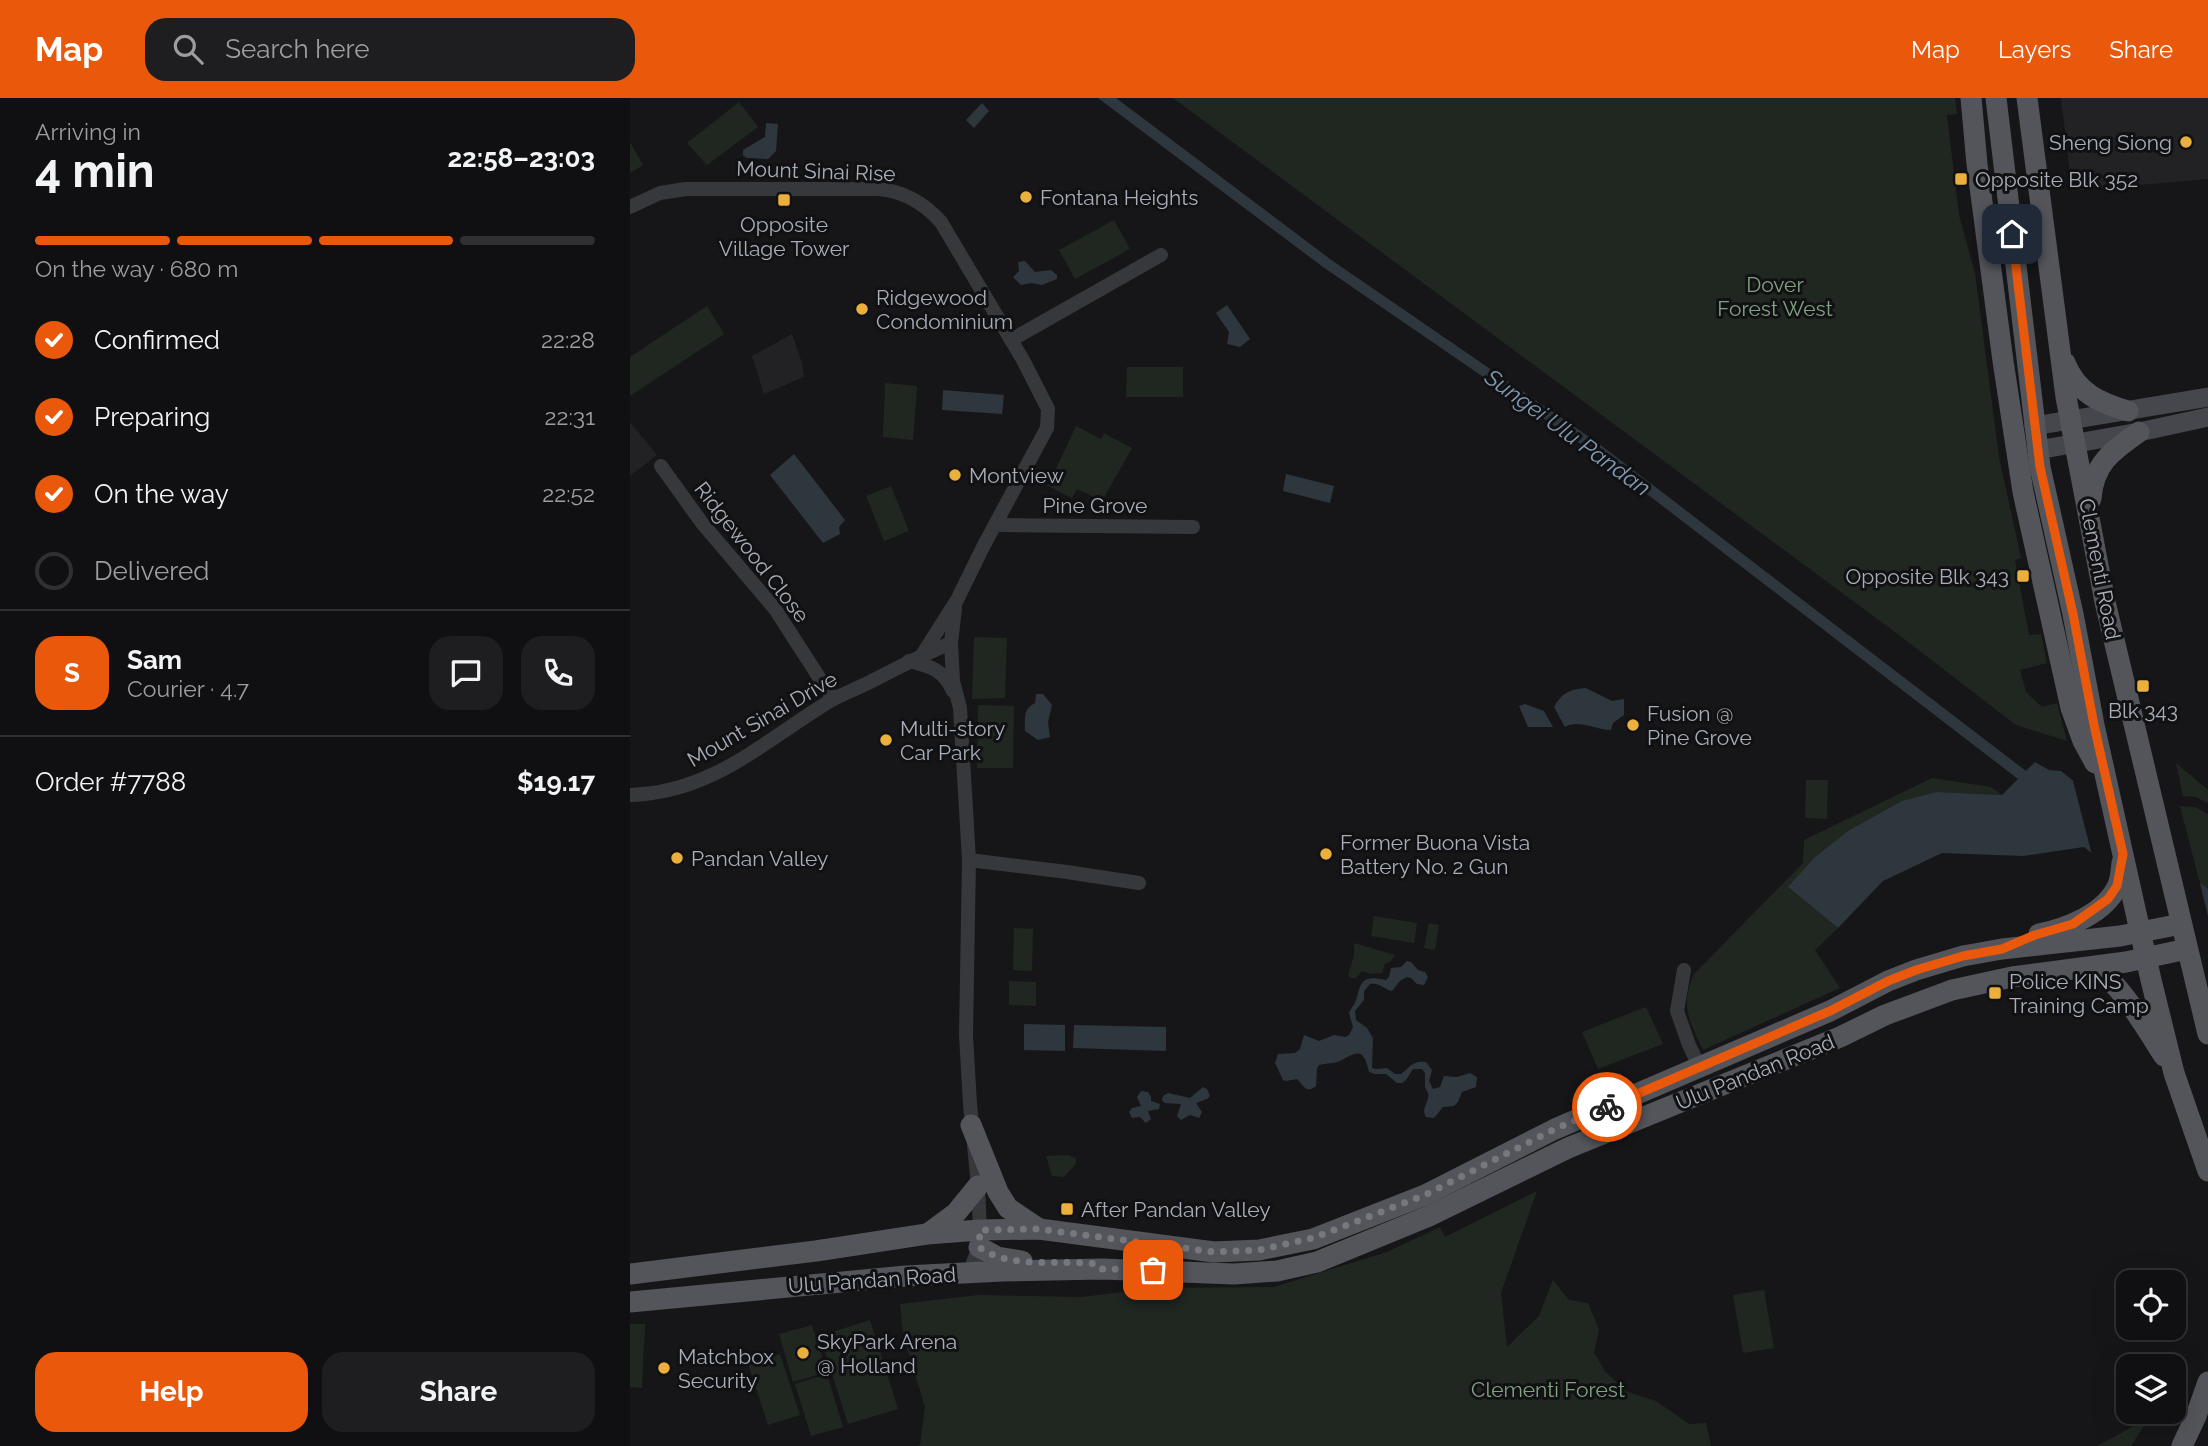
<!DOCTYPE html>
<meta charset="utf-8">
<style>
:root{--surface:#101012;--page:#1e1e20;--text:#f1f3f6;--muted:#9c9d9f;--line:#303032;--accent:#ea580c}
body{margin:0;font-family:Raleway,sans-serif;background:var(--page);color:var(--text);height:100vh;display:flex;flex-direction:column;font-size:26px;white-space:nowrap}
*{box-sizing:border-box;margin:0}
p{font-size:23px;color:var(--muted)}
.icon{flex:none;width:38px;height:38px;fill:none;stroke:currentColor;stroke-width:2;stroke-linecap:round;stroke-linejoin:round}
.map{position:relative;flex:1;overflow:hidden}
.sheet{display:flex;flex-direction:column;background:var(--surface);width:630px}
.sheet>*{flex:none}
.buttons{position:absolute;left:1486px;top:1172px;display:grid;gap:14px}
.buttons a{display:grid;place-items:center;width:70px;height:70px;border-radius:14px;background:var(--surface);box-shadow:0 7px 28px #0002,0 0 0 2px var(--line);font-size:35px}
.pin{position:absolute;display:grid;place-items:center;width:60px;height:60px;color:#fff;margin:-30px;border-radius:14px;box-shadow:0 4px 10px #0006}
.courier{position:absolute;display:grid;place-items:center;width:70px;height:70px;margin:-35px;border:5px solid #ea580c;border-radius:50%;background:#fff;color:#222;box-shadow:0 2px 9px #0007}
.overview em{font-style:normal;font-weight:700}
.overview div{display:flex;flex-direction:column-reverse}
.overview{display:flex;align-items:center;justify-content:space-between;height:119px;padding:0 35px}
h1{font-size:46px;font-weight:700;line-height:52px}
.bar{display:grid;grid-template-columns:repeat(4,1fr);gap:10px 7px;align-content:center;height:84px;padding:0 35px}
.bar i{height:9px;border-radius:5px;background:var(--line)}
.bar .selected{background:var(--accent)}
.bar p{grid-column:span 4}
.line{display:flex;align-items:center;gap:18px;padding:0 35px;border-top:2px solid var(--line)}
.line div{flex:1}
.round{display:grid;place-items:center;flex:none;width:74px;height:74px;border-radius:21px;background:var(--page)}
ol{padding:0 35px;list-style:none}
li{display:flex;align-items:center;gap:21px;height:77px}
li p{margin-inline-start:auto}
li .icon{padding:7px;border-radius:50%;background:var(--accent);color:#fff;stroke-width:4}
li:last-child{color:var(--muted)}
li i{width:38px;height:38px;border:4px solid var(--line);border-radius:50%}
.action{display:flex;gap:14px;margin-top:auto;padding:14px 35px}
.action a{flex:1;height:80px;border-radius:21px;background:var(--accent);color:#fff;font-size:28px;font-weight:700;line-height:80px;text-align:center}
.action a+a{background:var(--page);color:var(--text)}
header{display:flex;align-items:center;gap:42px;box-sizing:border-box;height:98px;padding:0 35px;background:var(--accent);color:#fff}
header strong{font-size:33px}
nav{display:flex;gap:38px;margin-inline-start:auto;font-size:24px}
.search{width:490px;height:63px;background:var(--page);display:flex;align-items:center;gap:18px;box-sizing:border-box;padding:0 24px;border-radius:21px;color:var(--muted);font-size:26px}
main{display:flex;flex:1;min-height:0}
.map>svg:first-child{display:block}
</style>
<header>
<strong>Map</strong>
<div class="search"><svg class="icon" aria-label="search" viewBox="0 0 24 24"><circle cx="10" cy="10" r="6"/><path d="M15 15l6 6"/></svg>Search here</div>
<nav><a>Map</a><a>Layers</a><a>Share</a></nav>
</header>
<main>
<section class="sheet">
<div class="overview"><div><h1>4 min</h1><p>Arriving in</p></div><em>22:58–23:03</em></div>
<div class="bar"><i class="selected"></i><i class="selected"></i><i class="selected"></i><i></i><p>On the way · 680 m</p></div>
<ol>
<li><svg class="icon" aria-label="check" viewBox="0 0 24 24"><path d="M5 12l5 5 9-10"/></svg>Confirmed<p>22:28</p></li>
<li><svg class="icon" aria-label="check" viewBox="0 0 24 24"><path d="M5 12l5 5 9-10"/></svg>Preparing<p>22:31</p></li>
<li><svg class="icon" aria-label="check" viewBox="0 0 24 24"><path d="M5 12l5 5 9-10"/></svg>On the way<p>22:52</p></li>
<li><i></i>Delivered</li>
</ol>
<div class="line" style="height:126px"><b class="round" style="background:var(--accent);color:#fff">S</b><div><b>Sam</b><p>Courier · 4.7</p></div><a class="round"><svg class="icon" aria-label="chat" viewBox="0 0 24 24"><path d="M4 5h16v11H9l-5 4z"/></svg></a><a class="round"><svg class="icon" aria-label="phone" viewBox="0 0 24 24"><path d="M5 4h4l2 5-3 2q2 4 5 5l2-3 5 2v4C11 20 4 13 5 4z"/></svg></a></div>
<div class="line" style="height:91px"><div>Order #7788</div><b>$19.17</b></div>
<div class="action"><a>Help</a><a>Share</a></div>
</section>
<div class="map">
<svg width="1578" height="1348" viewBox="0 0 1578 1348">
<rect width="100%" height="100%" fill="#161618"/>
<!-- built -->
<g fill="#222225">
<path d="M 1431,0 L 1578,0 L 1578,81 L 1442,93 Z"/>
<path d="M 162,236 L 172,265 L 174,279 L 134,296 L 122,258 Z"/>
<path d="M 0,324 L 27,357 L 0,378 Z"/>
</g>
<!-- green -->
<g fill="#202721">
<path d="M 543,0 L 1325,0 L 1327,16 L 1317,17 L 1329,117 L 1345,175 L 1369,359 L 1391,460 L 1385,462 L 1399,537 L 1411,536 L 1417,565 L 1390,572 L 1396,594 L 1412,609 L 1427,605 L 1437,643 L 1386,627 L 1269,537 Z"/>
<path d="M 109,4 L 128,29 L 77,67 L 57,45 Z"/>
<path d="M 0,44 L 13,67 L 0,75 Z"/>
<path d="M 484,122 L 500,151 L 445,181 L 429,152 Z"/>
<path d="M 77,208 L 94,236 L 0,298 L 0,259 Z"/>
<path d="M 497,269 L 553,269 L 553,299 L 496,299 Z"/>
<path d="M 255,285 L 287,288 L 283,342 L 253,339 Z"/>
<path d="M 446,328 L 471,341 L 474,335 L 502,350 L 472,403 L 447,391 L 442,400 L 418,388 Z"/>
<path d="M 261,388 L 279,433 L 254,443 L 236,398 Z"/>
<path d="M 344,539 L 377,540 L 375,600 L 342,601 Z"/>
<path d="M 348,607 L 384,608 L 383,670 L 347,670 Z"/>
<path d="M 1546,665 L 1578,692 L 1578,705 L 1566,699 L 1553,698 Z"/>
<path d="M 1302,680 L 1361,689 L 1372,697 L 1307,694 L 1184,760 L 1159,790 L 1208,830 L 1185,852 L 1210,890 L 1073,952 C 1059,922 1050,908 1064,876 L 1173,765 L 1174,742 Z"/>
<path d="M 1176,682 L 1198,682 L 1197,721 L 1175,720 Z"/>
<path d="M 1550,708 L 1565,709 L 1578,716 L 1578,791 L 1570,786 Z"/>
<path d="M 744,818 L 787,825 L 784,845 L 741,838 Z"/>
<path d="M 799,825 L 809,827 L 805,852 L 794,850 Z"/>
<path d="M 384,830 L 403,831 L 402,873 L 383,872 Z"/>
<path d="M 724,845 L 765,857 L 761,863 L 755,866 L 752,875 L 741,876 L 732,873 L 726,880 L 720,880 L 718,877 L 724,857 Z"/>
<path d="M 379,883 L 406,884 L 406,908 L 379,907 Z"/>
<path d="M 1016,909 L 1033,946 L 968,971 L 952,934 Z"/>
<path d="M 438,1057 L 446,1060 L 446,1066 L 434,1079 L 422,1078 L 416,1058 Z"/>
<path d="M 907,1093 L 871,1195 L 877,1249 L 909,1218 L 923,1182 L 939,1202 L 958,1205 L 969,1231 L 964,1255 L 975,1273 L 995,1293 L 1026,1303 L 1059,1326 L 1076,1325 L 1081,1348 L 286,1348 L 290,1347 L 295,1309 L 273,1237 L 270,1206 L 348,1197 L 451,1199 L 528,1190 L 644,1189 L 757,1154 L 810,1129 L 815,1139 Z"/>
<path d="M 1134,1192 L 1144,1250 L 1113,1255 L 1103,1197 Z"/>
<path d="M 240,1222 L 268,1311 L 218,1326 L 190,1238 Z"/>
<path d="M 0,1226 L 15,1226 L 12,1290 L 0,1289 Z"/>
<path d="M 182,1227 L 197,1274 L 163,1284 L 149,1236 Z"/>
<path d="M 150,1256 L 170,1317 L 138,1327 L 118,1266 Z"/>
<path d="M 197,1276 L 213,1329 L 181,1338 L 165,1286 Z"/>
<path d="M 1519,1320 L 1501,1348 L 1467,1348 Z"/>
</g>
<!-- water -->
<g fill="#2e373d">
<path d="M 468,0 L 486,0 L 700,161 L 968,345 L 1396,673 L 1405,664 L 1419,672 L 1431,673 L 1578,791 L 1578,845 L 1454,749 L 1393,758 L 1312,755 L 1253,783 L 1208,830 L 1158,789 L 1184,760 L 1218,733 L 1272,703 L 1307,694 L 1372,697 L 1388,681 L 961,353 L 693,169 Z"/>
<path d="M 352,5 L 359,13 L 344,30 L 336,22 Z"/>
<path d="M 136,25 L 148,26 L 146,53 L 138,61 L 117,60 L 113,57 L 113,52 L 135,39 Z"/>
<path d="M 395,163 L 405,174 L 421,172 L 427,177 L 427,181 L 412,187 L 402,185 L 391,187 L 383,179 L 389,173 L 388,164 Z"/>
<path d="M 597,207 L 620,241 L 610,249 L 597,246 L 599,234 L 586,215 Z"/>
<path d="M 313,292 L 374,297 L 372,316 L 312,312 Z"/>
<path d="M 164,356 L 215,422 L 209,429 L 210,436 L 193,445 L 140,377 Z"/>
<path d="M 656,376 L 704,388 L 700,405 L 653,393 Z"/>
<path d="M 956,590 L 982,603 L 994,601 L 994,617 L 983,625 L 981,632 C 965,632 949,621 935,629 L 924,609 C 932,595 940,591 956,590 Z"/>
<path d="M 406,596 L 413,596 L 422,607 L 418,624 L 420,639 L 408,642 L 395,633 C 395,620 393,611 405,605 Z"/>
<path d="M 895,606 L 914,613 L 923,629 L 898,629 L 889,608 Z"/>
<path d="M 777,863 L 781,864 L 788,872 L 795,874 L 798,879 L 794,887 L 787,886 L 781,880 L 777,879 L 770,883 L 762,893 C 753,891 750,884 740,886 L 734,893 L 734,902 L 725,913 L 726,922 L 737,930 L 743,940 L 742,970 L 746,971 L 757,970 L 765,976 L 771,976 C 780,969 783,962 796,964 L 802,972 L 799,983 L 803,991 L 810,989 L 814,978 L 827,979 L 840,975 L 847,979 L 846,989 L 832,994 L 828,1004 L 824,1008 L 813,1009 L 804,1020 L 796,1019 C 789,1008 805,1001 795,990 L 795,975 L 792,971 L 783,971 L 776,982 L 772,985 L 767,985 L 756,976 L 745,976 L 739,974 C 734,953 730,951 712,962 C 705,966 696,965 689,967 L 687,971 L 686,988 C 676,996 674,988 667,981 L 656,983 L 653,982 L 645,965 L 648,956 L 665,955 L 670,951 L 674,937 L 689,943 L 704,937 L 715,939 L 719,937 L 723,929 L 719,915 C 721,910 726,905 727,899 C 731,880 736,878 756,882 L 759,879 L 761,870 L 771,869 Z"/>
<path d="M 394,926 L 435,927 L 435,953 L 394,952 Z"/>
<path d="M 444,927 L 536,929 L 536,953 L 443,950 Z"/>
<path d="M 573,989 L 577,991 L 580,998 L 577,1001 L 566,1005 L 572,1014 L 569,1020 L 560,1017 L 551,1022 L 547,1018 L 551,1006 L 535,1005 L 532,1002 L 533,998 L 538,995 L 560,1000 Z"/>
<path d="M 511,993 L 518,994 L 521,999 L 521,1003 L 530,1006 L 529,1011 L 518,1013 L 521,1021 L 516,1025 L 510,1019 L 502,1020 L 499,1014 L 502,1010 L 511,1008 L 507,999 Z"/>
</g>
<!-- pier -->
<path fill="#161618" d="M 1443,683 L 1453,686 L 1569,781 L 1578,818 L 1578,849 L 1463,761 Z"/>
<g fill="none" stroke-linecap="round" stroke-linejoin="round">
<!-- minor -->
<g stroke="#37383c" stroke-width="14">
<path d="M 0,109 L 30,95 L 56,91 L 248,91 C 274,93 294,105 311,124 L 393,262 L 418,311 L 417,330 L 353,449 L 327,502 L 292,557"/>
<path d="M 381,242 L 531,157"/>
<path d="M 31,368 L 72,425 L 145,511 L 203,601"/>
<path d="M 366,427 L 563,429"/>
<path d="M 325,510 L 321,545 L 323,583 L 330,610 L 339,762 L 336,937 L 340,1006 L 348,1088 L 350,1132 L 349,1149 L 339,1175"/>
<path d="M 279,563 C 300,568 313,571 323,593"/>
<path d="M 0,697 C 82,695 134,643 200,603 C 214,595 229,590 244,582 C 269,569 294,556 321,545"/>
<path d="M 339,762 L 437,774 L 509,785"/>
<path d="M 1054,872 L 1047,913 L 1059,947 L 1070,970"/>
</g>
<!-- secondary -->
<g stroke="#45474c" stroke-width="19">
<path d="M 1404,328 L 1578,299"/>
<path d="M 1408,352 L 1509,334 L 1578,319"/>
</g>
<!-- primary -->
<g stroke="#53555b" stroke-width="21">
<path d="M 1341,0 L 1347,66 L 1373,263 L 1393,394 L 1441,610 L 1453,643 L 1465,665"/>
<path d="M 1366,0 L 1410,369 L 1443,516 L 1464,627 L 1521,882 L 1544,975 L 1578,1073"/>
<path d="M 1397,0 L 1436,299 L 1475,504 L 1578,936"/>
<path d="M 1435,265 C 1447,295 1470,305 1498,313"/>
<path d="M 1461,401 C 1463,366 1482,353 1509,334"/>
<path d="M 1409,836 C 1437,830 1475,816 1488,787 C 1491,780 1491,772 1492,765"/>
<path d="M 1454,871 C 1462,872 1469,874 1475,878 C 1494,892 1521,938 1534,958"/>
<path d="M 341,1027 L 368,1094 L 378,1110 L 409,1131"/>
<path d="M 299,1135 L 326,1115 L 348,1088"/>
<path d="M 349,1149 L 367,1159 L 392,1163"/>
<path d="M 0,1176 L 186,1153 L 297,1136 L 350,1132 L 409,1131 L 584,1154 L 629,1152 L 683,1141 L 795,1097 L 925,1031 L 1200,913 L 1258,883 L 1286,872 L 1333,858 L 1372,851 L 1490,838 L 1551,826"/>
<path d="M 0,1204 L 276,1178 L 372,1173 L 472,1171 L 604,1176 L 647,1173 L 687,1164 L 799,1118 L 938,1050 L 1210,939 L 1255,917 L 1322,892 L 1382,879 L 1496,864 L 1557,851"/>
<path d="M 1552,1348 L 1566,1318 L 1578,1284"/>
</g>
</g>
<g fill="none" stroke-linecap="round" stroke-linejoin="round">
<!-- done -->
<path stroke="#75787f" stroke-width="7" stroke-dasharray="0 12.6" d="M 523,1172 L 472,1171 L 467,1166 C 431,1161 379,1172 349,1149 L 350,1132 L 409,1131 L 584,1154 L 629,1152 L 683,1140 L 795,1097 L 925,1031 L 977,1009"/>
<!-- route -->
<path stroke="#ea580c" stroke-width="9" d="M 977,1009 L 1200,913 L 1258,883 L 1286,872 L 1333,858 L 1372,851 L 1405,837 L 1443,826 L 1478,801 L 1487,788 L 1493,756 L 1464,627 L 1443,516 L 1410,369 L 1382,136"/>
</g>
<!-- markers -->
<g fill="#ebaf3b" stroke="#111113" stroke-width="2.5">
<circle cx="1556" cy="44" r="7"/>
<rect x="1324" y="74" width="14" height="14" rx="3.5"/>
<circle cx="396" cy="99" r="7"/>
<rect x="147" y="95" width="14" height="14" rx="3.5"/>
<circle cx="232" cy="211" r="7"/>
<circle cx="325" cy="377" r="7"/>
<rect x="1386" y="471" width="14" height="14" rx="3.5"/>
<rect x="1506" y="581" width="14" height="14" rx="3.5"/>
<circle cx="1003" cy="627" r="7"/>
<circle cx="256" cy="642" r="7"/>
<circle cx="696" cy="756" r="7"/>
<circle cx="47" cy="760" r="7"/>
<rect x="1358" y="888" width="14" height="14" rx="3.5"/>
<rect x="430" y="1104" width="14" height="14" rx="3.5"/>
<circle cx="173" cy="1255" r="7"/>
<circle cx="34" cy="1270" r="7"/>
</g>
<g text-anchor="middle" dominant-baseline="central" stroke-width="6" stroke-linejoin="round" paint-order="stroke">
<!-- poi labels -->
<g font-size="21" fill="#a8adb7" stroke="#111113" text-anchor="start">
<text x="1542" y="44" text-anchor="end">Sheng Siong</text>
<text x="1345" y="81">Opposite Blk 352</text>
<text x="410" y="99">Fontana Heights</text>
<text x="154" y="126" text-anchor="middle">Opposite<tspan x="154" dy="24">Village Tower</tspan></text>
<text x="246" y="199">Ridgewood<tspan x="246" dy="24">Condominium</tspan></text>
<text x="339" y="377">Montview</text>
<text x="1379" y="478" text-anchor="end">Opposite Blk 343</text>
<text x="1513" y="612" text-anchor="middle">Blk 343</text>
<text x="1017" y="615">Fusion @<tspan x="1017" dy="24">Pine Grove</tspan></text>
<text x="270" y="630">Multi-story<tspan x="270" dy="24">Car Park</tspan></text>
<text x="710" y="744">Former Buona Vista<tspan x="710" dy="24">Battery No. 2 Gun</tspan></text>
<text x="61" y="760">Pandan Valley</text>
<text x="1379" y="883">Police KINS<tspan x="1379" dy="24">Training Camp</tspan></text>
<text x="451" y="1111">After Pandan Valley</text>
<text x="187" y="1243">SkyPark Arena<tspan x="187" dy="24">@ Holland</tspan></text>
<text x="48" y="1258">Matchbox<tspan x="48" dy="24">Security</tspan></text>
</g>
<!-- street labels -->
<g font-size="21" fill="#a8adb7" stroke="#111113">
<text transform="translate(186 73) rotate(2)">Mount Sinai Rise</text>
<text x="465" y="407">Pine Grove</text>
<text transform="translate(122 454) rotate(52)">Ridgewood Close</text>
<text transform="translate(1470 471) rotate(79)">Clementi Road</text>
<text transform="translate(132 621) rotate(-30)">Mount Sinai Drive</text>
<text transform="translate(1125 974) rotate(-22)">Ulu Pandan Road</text>
<text transform="translate(242 1182) rotate(-4)">Ulu Pandan Road</text>
</g>
<!-- park labels -->
<g font-size="21" fill="#80a182" stroke="#111113">
<text x="1145" y="186">Dover<tspan x="1145" dy="24">Forest West</tspan></text>
<text x="918" y="1291">Clementi Forest</text>
</g>
<!-- water labels -->
<g font-size="23" font-style="italic" fill="#819ab1" stroke="#111113">
<text transform="translate(938 334) rotate(36)">Sungei Ulu Pandan</text>
</g>
</g>
</svg>
<div class="buttons">
<a><svg class="icon" aria-label="locate" viewBox="0 0 24 24"><circle cx="12" cy="12" r="6"/><path d="M12 2v4M12 18v4M2 12h4M18 12h4"/></svg></a>
<a><svg class="icon" aria-label="layers" viewBox="0 0 24 24"><path d="M12 4l9 5-9 5-9-5zM3 14l9 5 9-5"/></svg></a>
</div>
<div class="pin" style="left:523px;top:1172px;background:#ea580c"><svg class="icon" aria-label="bag" viewBox="0 0 24 24"><path d="M5 8h14l-1 12H6zM9 8a3 3 0 0 1 6 0"/></svg></div>
<div class="pin" style="left:1382px;top:136px;background:#1f2937"><svg class="icon" aria-label="home" viewBox="0 0 24 24"><path d="M3 11l9-7 9 7M6 9v11h12V9"/></svg></div>
<div class="courier" style="left:977px;top:1009px"><svg class="icon" aria-label="bike" viewBox="0 0 24 24"><circle cx="6" cy="16" r="4"/><circle cx="18" cy="16" r="4"/><path d="M6 16l4-8h5l3 8M10 8l3 8H6M13 5h3"/></svg></div>
</div>
</main>
